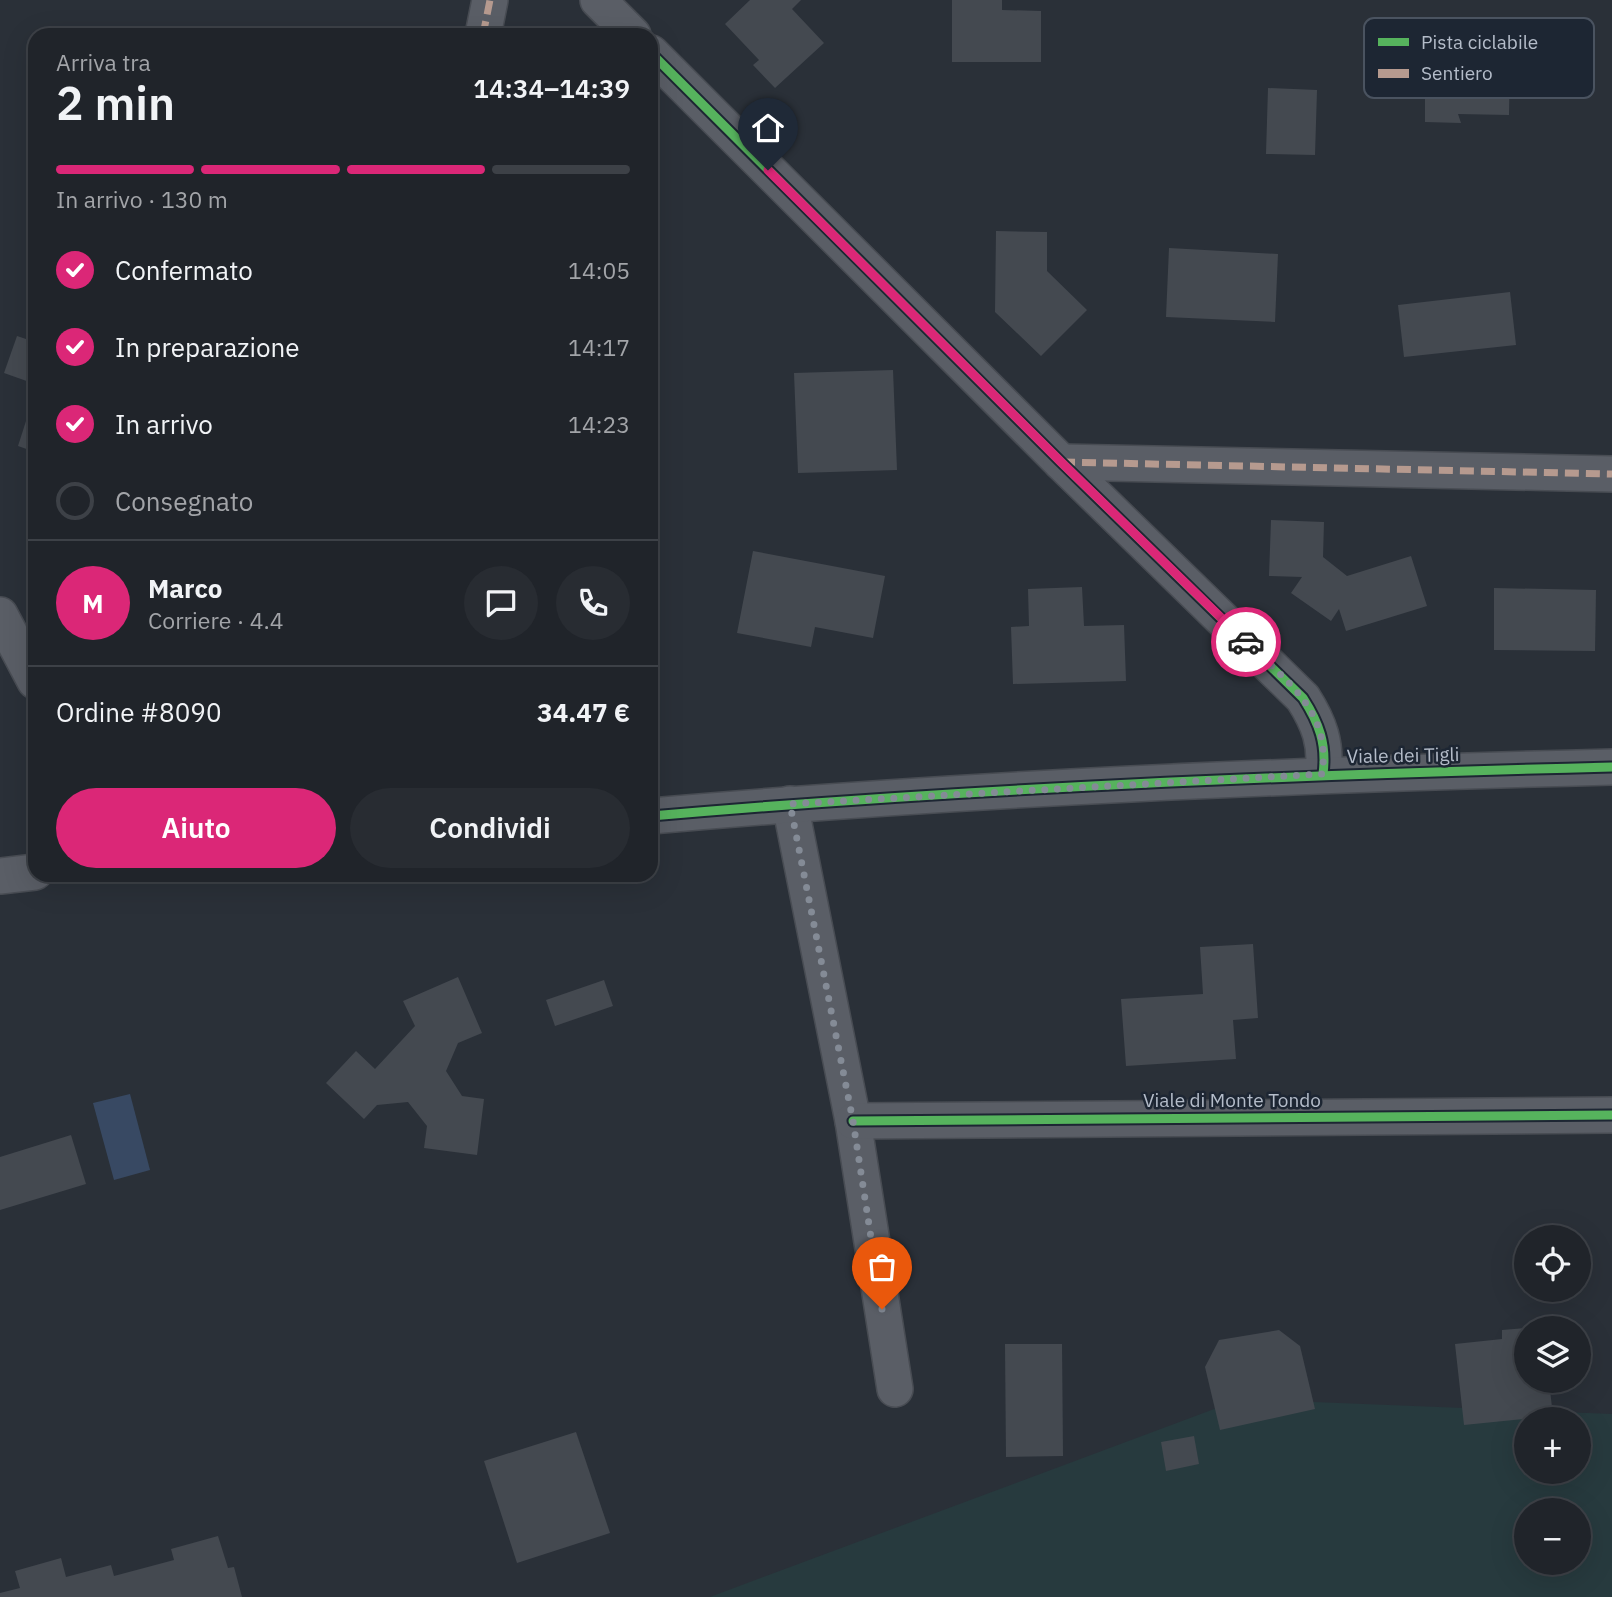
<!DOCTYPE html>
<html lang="it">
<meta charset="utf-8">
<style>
:root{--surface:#20242a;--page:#282c32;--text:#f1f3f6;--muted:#a2a4a8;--line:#3d4147;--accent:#db2777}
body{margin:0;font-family:"IBM Plex Sans",sans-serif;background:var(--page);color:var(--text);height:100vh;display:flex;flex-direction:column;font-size:26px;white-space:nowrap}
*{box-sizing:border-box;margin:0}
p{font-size:23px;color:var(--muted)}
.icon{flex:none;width:38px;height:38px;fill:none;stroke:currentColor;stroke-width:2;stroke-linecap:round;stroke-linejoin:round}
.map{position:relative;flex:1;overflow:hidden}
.panel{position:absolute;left:28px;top:28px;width:630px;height:854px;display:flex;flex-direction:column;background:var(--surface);border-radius:21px;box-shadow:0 7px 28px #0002,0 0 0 2px var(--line)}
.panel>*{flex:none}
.buttons{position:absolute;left:1514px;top:1225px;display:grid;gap:14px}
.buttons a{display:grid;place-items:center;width:77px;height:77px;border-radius:50%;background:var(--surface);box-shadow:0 7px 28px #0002,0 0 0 2px var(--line);font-size:35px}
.pin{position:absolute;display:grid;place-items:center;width:60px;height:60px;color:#fff;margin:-72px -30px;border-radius:50% 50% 50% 0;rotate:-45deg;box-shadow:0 0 7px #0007}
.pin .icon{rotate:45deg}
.courier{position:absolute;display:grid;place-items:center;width:70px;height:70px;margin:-35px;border:5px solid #db2777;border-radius:50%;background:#fff;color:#222;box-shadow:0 2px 9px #0007}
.overview em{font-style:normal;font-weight:600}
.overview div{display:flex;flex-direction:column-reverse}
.overview{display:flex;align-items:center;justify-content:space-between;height:119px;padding:0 28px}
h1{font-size:46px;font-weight:600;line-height:52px}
.bar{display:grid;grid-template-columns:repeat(4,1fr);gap:10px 7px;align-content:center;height:84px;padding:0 28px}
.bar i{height:9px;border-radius:5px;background:var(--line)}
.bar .current{background:var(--accent)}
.bar p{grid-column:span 4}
.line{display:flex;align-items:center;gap:18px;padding:0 28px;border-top:2px solid var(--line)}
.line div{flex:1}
.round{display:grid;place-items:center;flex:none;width:74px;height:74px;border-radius:37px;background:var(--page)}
ol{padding:0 28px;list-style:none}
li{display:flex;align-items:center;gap:21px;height:77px}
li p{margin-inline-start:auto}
li .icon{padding:7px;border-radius:50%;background:var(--accent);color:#fff;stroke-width:4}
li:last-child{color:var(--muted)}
li i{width:38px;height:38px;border:4px solid var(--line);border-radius:50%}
.action{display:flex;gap:14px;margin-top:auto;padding:14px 28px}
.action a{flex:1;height:80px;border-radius:42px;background:var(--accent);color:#fff;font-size:28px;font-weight:600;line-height:80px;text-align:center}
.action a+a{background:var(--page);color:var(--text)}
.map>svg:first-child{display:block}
</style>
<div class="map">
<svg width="1612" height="1597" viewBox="0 0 1612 1597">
<rect width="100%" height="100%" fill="#2a3038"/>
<!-- green -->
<path fill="#273a3e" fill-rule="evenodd" d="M 1241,1399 L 1612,1414 L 1612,1597 L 710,1597 ZM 1526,1419 L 1578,1419 L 1578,1472 L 1526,1472 ZM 1526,1510 L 1578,1510 L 1578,1563 L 1526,1563 Z"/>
<!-- water -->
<path fill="#384963" d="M 130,1094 L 150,1170 L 114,1180 L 93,1103 Z"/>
<!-- building -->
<g fill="#444950">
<path d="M 750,0 L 801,0 L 792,9 L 824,43 L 775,88 L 753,65 L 759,60 L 725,24 Z"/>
<path d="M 952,0 L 1002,0 L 1002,10 L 1041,11 L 1041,62 L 952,62 Z"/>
<path d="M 1448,39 L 1485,39 L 1485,54 L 1510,54 L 1509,115 L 1458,114 L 1461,123 L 1425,122 L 1425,95 L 1436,95 L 1437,65 L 1447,65 Z"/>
<path d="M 1268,88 L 1317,90 L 1315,155 L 1266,154 Z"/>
<path d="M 996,231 L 1047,232 L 1047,271 L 1087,310 L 1041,356 L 995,312 Z"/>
<path d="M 1169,248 L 1278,254 L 1275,322 L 1166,317 Z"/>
<path d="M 1510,292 L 1516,345 L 1404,357 L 1398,305 Z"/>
<path d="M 17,336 L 35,342 L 35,384 L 4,373 Z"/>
<path d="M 893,370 L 897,470 L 798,473 L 794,373 Z"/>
<path d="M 34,396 L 35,396 L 35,452 L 18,446 Z"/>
<path d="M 1271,520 L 1324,522 L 1323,557 L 1347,576 L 1411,556 L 1427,606 L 1346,631 L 1339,609 L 1331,621 L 1291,593 L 1302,577 L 1269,576 Z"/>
<path d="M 753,551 L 885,576 L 873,638 L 815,627 L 811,647 L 737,633 Z"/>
<path d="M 1082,587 L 1084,626 L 1124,625 L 1126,681 L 1013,684 L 1011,627 L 1029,626 L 1028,589 Z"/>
<path d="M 1494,588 L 1596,590 L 1595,651 L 1494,650 Z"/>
<path d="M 1253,944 L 1258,1018 L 1233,1020 L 1236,1059 L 1126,1066 L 1121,999 L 1203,994 L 1200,947 Z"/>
<path d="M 458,977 L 482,1033 L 458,1043 L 446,1071 L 462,1096 L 484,1099 L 477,1155 L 424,1148 L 427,1126 L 408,1102 L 377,1105 L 364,1119 L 326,1083 L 356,1051 L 375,1069 L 415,1026 L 403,1001 Z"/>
<path d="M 604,980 L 613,1006 L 555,1026 L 546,1000 Z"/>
<path d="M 71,1135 L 86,1184 L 0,1210 L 0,1157 Z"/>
<path d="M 1526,1328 L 1526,1381 L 1549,1381 L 1553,1416 L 1464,1425 L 1455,1344 L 1502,1339 L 1502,1330 Z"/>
<path d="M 1279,1330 L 1300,1346 L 1315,1409 L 1220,1430 L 1205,1367 L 1219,1340 Z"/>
<path d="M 1005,1344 L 1062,1344 L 1063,1456 L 1006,1457 Z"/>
<path d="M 576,1432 L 610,1533 L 517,1563 L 484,1461 Z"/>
<path d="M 1194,1436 L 1199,1464 L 1166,1471 L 1161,1442 Z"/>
<path d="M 218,1536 L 228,1568 L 234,1567 L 242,1597 L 0,1597 L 0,1593 L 20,1588 L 15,1571 L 61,1558 L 66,1577 L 111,1565 L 114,1576 L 174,1560 L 171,1549 Z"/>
</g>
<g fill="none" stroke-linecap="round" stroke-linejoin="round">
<defs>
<g id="street">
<path d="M 598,0 L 633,35"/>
<path d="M 483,35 L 490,0"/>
<path d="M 651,53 L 1061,462 L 1303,698 C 1319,723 1327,744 1323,774"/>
<path d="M 1061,462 L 1612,474"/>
<path d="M 0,615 L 35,681"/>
<path d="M 790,804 L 853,1121 L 895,1389"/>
<path d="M 651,816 C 970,788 1292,775 1612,767"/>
<path d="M 0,876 L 35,872"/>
<path d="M 853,1121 L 1612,1115"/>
</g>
</defs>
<!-- street casing -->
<use href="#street" stroke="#484c53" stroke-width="38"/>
<!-- street -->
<use href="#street" stroke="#5a5e66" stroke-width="35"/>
<!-- quiet -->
<g stroke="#b69a8f" stroke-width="7" stroke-dasharray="14 7" stroke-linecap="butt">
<path d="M 483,35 L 490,0"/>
<path d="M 1061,462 L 1612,474"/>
</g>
<defs>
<g id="cycleway">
<path d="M 651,53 L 1061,462 L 1303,698 C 1319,723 1327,744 1323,774"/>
<path d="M 651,816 C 970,788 1292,775 1612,767"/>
<path d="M 853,1121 L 1612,1115"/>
</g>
</defs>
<!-- cycleway casing -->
<use href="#cycleway" stroke="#1d2633" stroke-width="13"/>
<!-- cycleway -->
<use href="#cycleway" stroke="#56b35d" stroke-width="9"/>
</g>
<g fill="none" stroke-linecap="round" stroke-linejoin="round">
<!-- done -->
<path stroke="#848b96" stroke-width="7" stroke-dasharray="0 12.6" d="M 882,1309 L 853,1121 L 790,804 L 1322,774 C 1332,711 1286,681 1246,642"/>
<!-- route -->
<path stroke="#db2777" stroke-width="9" d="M 768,170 L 1061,462 L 1246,642"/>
</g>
<g text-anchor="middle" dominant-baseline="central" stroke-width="5" stroke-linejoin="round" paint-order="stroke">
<!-- street labels -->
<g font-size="19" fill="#b4bcc9" stroke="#1d2633">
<text transform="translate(1403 755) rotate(-1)">Viale dei Tigli</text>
<text x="1232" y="1100">Viale di Monte Tondo</text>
</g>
</g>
<!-- legend -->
<rect x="1364" y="18" width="230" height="80" rx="10" fill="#1d2633" stroke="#4a5360" stroke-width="2"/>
<rect x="1378" y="38" width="31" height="8" fill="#56b35d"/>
<rect x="1378" y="69" width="31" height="9" fill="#b69a8f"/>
<g font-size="19" fill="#b4bcc9">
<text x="1421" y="49">Pista ciclabile</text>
<text x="1421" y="80">Sentiero</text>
</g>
</svg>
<div class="buttons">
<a><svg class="icon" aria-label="locate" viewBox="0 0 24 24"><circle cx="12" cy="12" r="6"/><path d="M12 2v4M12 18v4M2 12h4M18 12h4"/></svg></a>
<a><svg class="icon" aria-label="layers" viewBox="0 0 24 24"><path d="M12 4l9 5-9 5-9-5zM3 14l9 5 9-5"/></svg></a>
<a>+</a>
<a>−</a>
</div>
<div class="pin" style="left:882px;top:1309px;background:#ea580c"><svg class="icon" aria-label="bag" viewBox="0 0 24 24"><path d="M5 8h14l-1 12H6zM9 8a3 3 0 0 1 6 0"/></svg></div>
<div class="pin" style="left:768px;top:170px;background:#1f2937"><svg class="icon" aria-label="home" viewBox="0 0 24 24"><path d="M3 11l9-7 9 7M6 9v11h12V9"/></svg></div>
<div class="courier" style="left:1246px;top:642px"><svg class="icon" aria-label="car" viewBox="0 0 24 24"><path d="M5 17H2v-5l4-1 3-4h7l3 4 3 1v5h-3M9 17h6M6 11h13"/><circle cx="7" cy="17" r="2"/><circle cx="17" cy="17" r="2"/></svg></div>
<section class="panel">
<div class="overview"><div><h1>2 min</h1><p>Arriva tra</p></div><em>14:34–14:39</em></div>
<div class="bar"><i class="current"></i><i class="current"></i><i class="current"></i><i></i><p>In arrivo · 130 m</p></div>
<ol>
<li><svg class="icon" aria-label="check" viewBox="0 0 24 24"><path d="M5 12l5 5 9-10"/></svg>Confermato<p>14:05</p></li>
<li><svg class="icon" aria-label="check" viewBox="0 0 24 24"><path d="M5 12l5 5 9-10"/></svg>In preparazione<p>14:17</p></li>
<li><svg class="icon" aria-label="check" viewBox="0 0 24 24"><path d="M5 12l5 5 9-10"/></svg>In arrivo<p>14:23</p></li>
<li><i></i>Consegnato</li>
</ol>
<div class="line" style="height:126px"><b class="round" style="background:var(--accent);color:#fff">M</b><div><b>Marco</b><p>Corriere · 4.4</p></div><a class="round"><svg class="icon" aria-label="chat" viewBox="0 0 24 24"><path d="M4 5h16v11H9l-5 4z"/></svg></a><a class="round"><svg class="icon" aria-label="phone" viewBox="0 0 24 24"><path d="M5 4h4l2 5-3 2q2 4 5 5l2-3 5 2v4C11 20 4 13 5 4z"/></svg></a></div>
<div class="line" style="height:91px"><div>Ordine #8090</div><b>34.47 €</b></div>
<div class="action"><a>Aiuto</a><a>Condividi</a></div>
</section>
</div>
